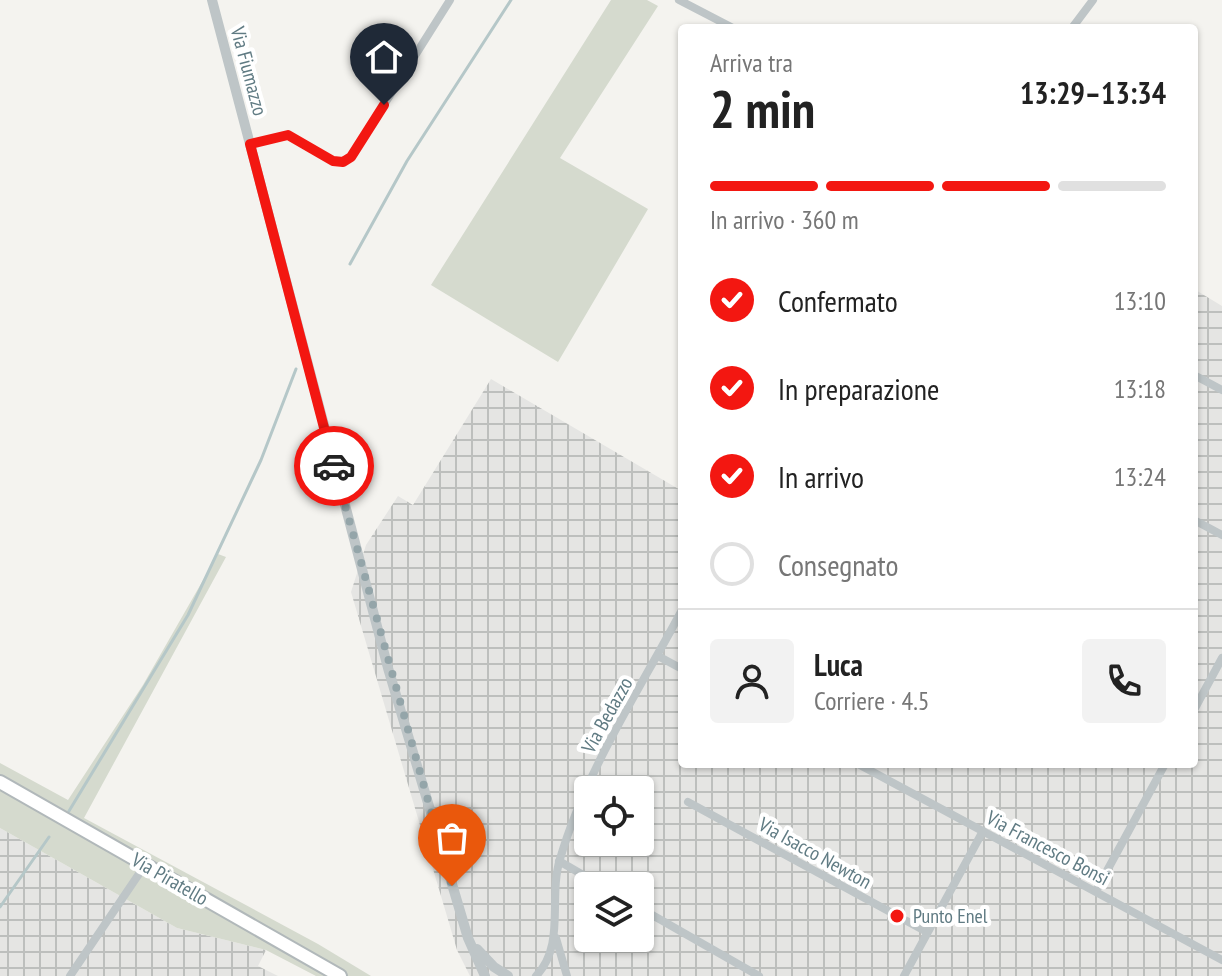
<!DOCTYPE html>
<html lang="it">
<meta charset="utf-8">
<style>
:root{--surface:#fff;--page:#f2f2f2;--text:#222;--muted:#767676;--line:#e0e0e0;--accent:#f31711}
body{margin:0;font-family:"PT Sans Narrow",sans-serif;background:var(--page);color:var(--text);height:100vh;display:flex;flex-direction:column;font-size:30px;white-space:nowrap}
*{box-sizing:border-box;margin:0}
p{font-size:26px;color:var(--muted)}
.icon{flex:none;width:44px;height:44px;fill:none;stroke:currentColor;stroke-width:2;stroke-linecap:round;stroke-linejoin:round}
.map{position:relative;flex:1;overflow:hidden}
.sheet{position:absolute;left:678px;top:24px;width:520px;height:744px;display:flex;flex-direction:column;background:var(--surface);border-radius:8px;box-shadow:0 2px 6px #0004}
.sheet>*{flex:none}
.tools{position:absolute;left:574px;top:776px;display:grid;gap:16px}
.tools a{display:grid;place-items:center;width:80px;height:80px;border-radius:8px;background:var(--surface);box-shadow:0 2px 6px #0004;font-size:40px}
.pin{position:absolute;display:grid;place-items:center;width:68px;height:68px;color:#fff;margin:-82px -34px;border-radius:50% 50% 50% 0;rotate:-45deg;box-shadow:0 0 8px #0007}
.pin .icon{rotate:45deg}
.courier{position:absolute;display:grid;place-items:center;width:80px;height:80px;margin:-40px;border:6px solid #f31711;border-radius:50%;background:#fff;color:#222;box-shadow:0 2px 10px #0007}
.overview em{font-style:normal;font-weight:800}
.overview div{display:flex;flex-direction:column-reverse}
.overview{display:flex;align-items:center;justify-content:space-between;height:136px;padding:0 32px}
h1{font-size:52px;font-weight:800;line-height:60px}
.bar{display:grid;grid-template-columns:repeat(4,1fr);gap:12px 8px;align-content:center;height:96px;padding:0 32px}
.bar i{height:10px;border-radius:6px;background:var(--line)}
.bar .current{background:var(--accent)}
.bar p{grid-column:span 4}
.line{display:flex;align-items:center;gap:20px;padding:0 32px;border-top:2px solid var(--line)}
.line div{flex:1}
.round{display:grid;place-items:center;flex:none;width:84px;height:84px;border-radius:8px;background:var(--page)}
ol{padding:0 32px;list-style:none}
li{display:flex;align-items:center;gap:24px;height:88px}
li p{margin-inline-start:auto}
li .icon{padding:8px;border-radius:50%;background:var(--accent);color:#fff;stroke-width:4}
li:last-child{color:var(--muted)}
li i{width:44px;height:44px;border:4px solid var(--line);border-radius:50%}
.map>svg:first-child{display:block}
</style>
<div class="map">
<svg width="1222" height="976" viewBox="0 0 1222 976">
<defs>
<pattern id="industrial-grid" width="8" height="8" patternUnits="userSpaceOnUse" patternTransform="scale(2)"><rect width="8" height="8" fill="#e5e5e3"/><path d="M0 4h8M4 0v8" fill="none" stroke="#bdbfbd"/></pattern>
</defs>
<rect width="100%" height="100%" fill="#f4f3ef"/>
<!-- industrial -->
<g fill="url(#industrial-grid)" fill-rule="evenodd">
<path d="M 1194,289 L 1222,306 L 1222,976 L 470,976 L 457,950 L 351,592 L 366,545 L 398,496 L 413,505 L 491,379 L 682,491 L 682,764 L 1194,764 ZM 588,790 L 640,790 L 640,842 L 588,842 ZM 588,886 L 640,886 L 640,938 L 588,938 Z"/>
<path d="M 0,828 L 177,928 L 266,950 L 258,966 L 278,976 L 0,976 Z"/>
</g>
<!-- green -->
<g fill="#d5dace">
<path d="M 611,0 L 647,0 L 658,6 L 560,158 L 648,209 L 558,362 L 431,285 Z"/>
<path d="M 218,554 L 226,557 L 84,818 L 318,944 L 371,976 L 316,976 L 266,950 L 177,928 L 0,828 L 0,763 L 68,800 L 143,685 Z"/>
</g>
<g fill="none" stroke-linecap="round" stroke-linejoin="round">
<!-- stream -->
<g stroke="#b5c7c8" stroke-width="3">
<path d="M 350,264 L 407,161 L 511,0"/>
<path d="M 69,811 L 188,615 L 261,460 L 296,369"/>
<path d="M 0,907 L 49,837"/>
</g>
<defs>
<path id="primary" d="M 0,782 L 340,976"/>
</defs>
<!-- primary casing -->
<use href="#primary" stroke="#b1b8ba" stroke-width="16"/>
<!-- minor -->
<g stroke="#bec5c7" stroke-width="8">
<path d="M 679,0 L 733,28"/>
<path d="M 1072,28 L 1093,0"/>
<path d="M 250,144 L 288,135 L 333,161 L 343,162 L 351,157 L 450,0"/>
<path d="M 1194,375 L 1222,390"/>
<path d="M 1194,520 L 1222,535"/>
<path d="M 658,656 L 682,669"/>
<path d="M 1194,710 L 1222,658"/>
<path d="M 858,764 L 1222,960"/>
<path d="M 688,802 L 927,932"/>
<path d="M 559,861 L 602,886"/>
<path d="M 1096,891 L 1165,764"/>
<path d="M 640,908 L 759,976"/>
<path d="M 556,938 L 567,976"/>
<path d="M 70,976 L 145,865"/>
<path d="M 536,976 C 566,945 548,898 560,859 C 586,770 639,691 682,610"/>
<path d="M 904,976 L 983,831"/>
</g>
<!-- tertiary -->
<g stroke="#bec5c7" stroke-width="10">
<path d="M 212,0 L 388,668 L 468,938 L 485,976"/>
<path d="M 477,949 L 494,967 L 508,976"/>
</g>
<!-- primary -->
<use href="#primary" stroke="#fff" stroke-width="12"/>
</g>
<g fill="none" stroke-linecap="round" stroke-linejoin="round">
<!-- done -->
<path stroke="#94a5a9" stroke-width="8" stroke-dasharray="0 14.4" d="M 334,466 L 452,886"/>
<!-- route -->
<path stroke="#f31711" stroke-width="10" d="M 334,466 L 250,144 L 288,135 L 333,161 L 343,162 L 351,157 L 384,105"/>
</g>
<!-- markers -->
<circle fill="#f31711" stroke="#fff" stroke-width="3" cx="897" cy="916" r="8"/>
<g text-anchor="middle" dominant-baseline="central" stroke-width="8" stroke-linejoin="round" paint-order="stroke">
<!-- street labels -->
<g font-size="20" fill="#607b83" stroke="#fff">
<text transform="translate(249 71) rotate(75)">Via Fiumazzo</text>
<text transform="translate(607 715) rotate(-61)">Via Bedazzo</text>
<text transform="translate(1048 848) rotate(28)">Via Francesco Bonsi</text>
<text transform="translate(815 853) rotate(29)">Via Isacco Newton</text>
<text transform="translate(170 879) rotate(30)">Via Piratello</text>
</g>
<!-- poi labels -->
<g font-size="20" fill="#607b83" stroke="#fff" text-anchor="start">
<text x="913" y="916">Punto Enel</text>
</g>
</g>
</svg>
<div class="tools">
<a><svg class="icon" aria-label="locate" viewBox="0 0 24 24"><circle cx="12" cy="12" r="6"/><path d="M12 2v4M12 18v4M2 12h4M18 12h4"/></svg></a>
<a><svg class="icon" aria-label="layers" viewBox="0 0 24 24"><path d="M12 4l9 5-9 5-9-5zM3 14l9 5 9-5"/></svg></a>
</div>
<div class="pin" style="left:452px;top:886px;background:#ea580c"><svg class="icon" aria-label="bag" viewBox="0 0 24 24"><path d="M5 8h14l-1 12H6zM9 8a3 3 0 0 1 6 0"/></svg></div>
<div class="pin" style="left:384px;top:105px;background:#1f2937"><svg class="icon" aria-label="home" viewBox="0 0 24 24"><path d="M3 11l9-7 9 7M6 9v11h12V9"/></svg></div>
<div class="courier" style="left:334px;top:466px"><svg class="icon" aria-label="car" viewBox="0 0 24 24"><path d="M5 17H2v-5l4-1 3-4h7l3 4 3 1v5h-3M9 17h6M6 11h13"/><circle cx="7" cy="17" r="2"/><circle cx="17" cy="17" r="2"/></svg></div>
<section class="sheet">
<div class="overview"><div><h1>2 min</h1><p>Arriva tra</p></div><em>13:29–13:34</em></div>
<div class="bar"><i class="current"></i><i class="current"></i><i class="current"></i><i></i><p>In arrivo · 360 m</p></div>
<ol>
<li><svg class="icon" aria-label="check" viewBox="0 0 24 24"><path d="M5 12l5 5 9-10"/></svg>Confermato<p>13:10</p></li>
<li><svg class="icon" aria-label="check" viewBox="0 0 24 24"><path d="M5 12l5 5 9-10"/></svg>In preparazione<p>13:18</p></li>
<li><svg class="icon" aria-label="check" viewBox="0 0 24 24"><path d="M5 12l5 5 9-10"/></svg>In arrivo<p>13:24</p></li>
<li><i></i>Consegnato</li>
</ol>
<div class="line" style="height:144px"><a class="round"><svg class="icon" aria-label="person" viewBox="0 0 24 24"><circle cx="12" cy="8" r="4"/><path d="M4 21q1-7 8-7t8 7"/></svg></a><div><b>Luca</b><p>Corriere · 4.5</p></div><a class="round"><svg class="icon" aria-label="phone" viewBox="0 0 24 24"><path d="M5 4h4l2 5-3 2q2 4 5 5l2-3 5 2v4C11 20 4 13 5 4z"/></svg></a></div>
</section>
</div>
